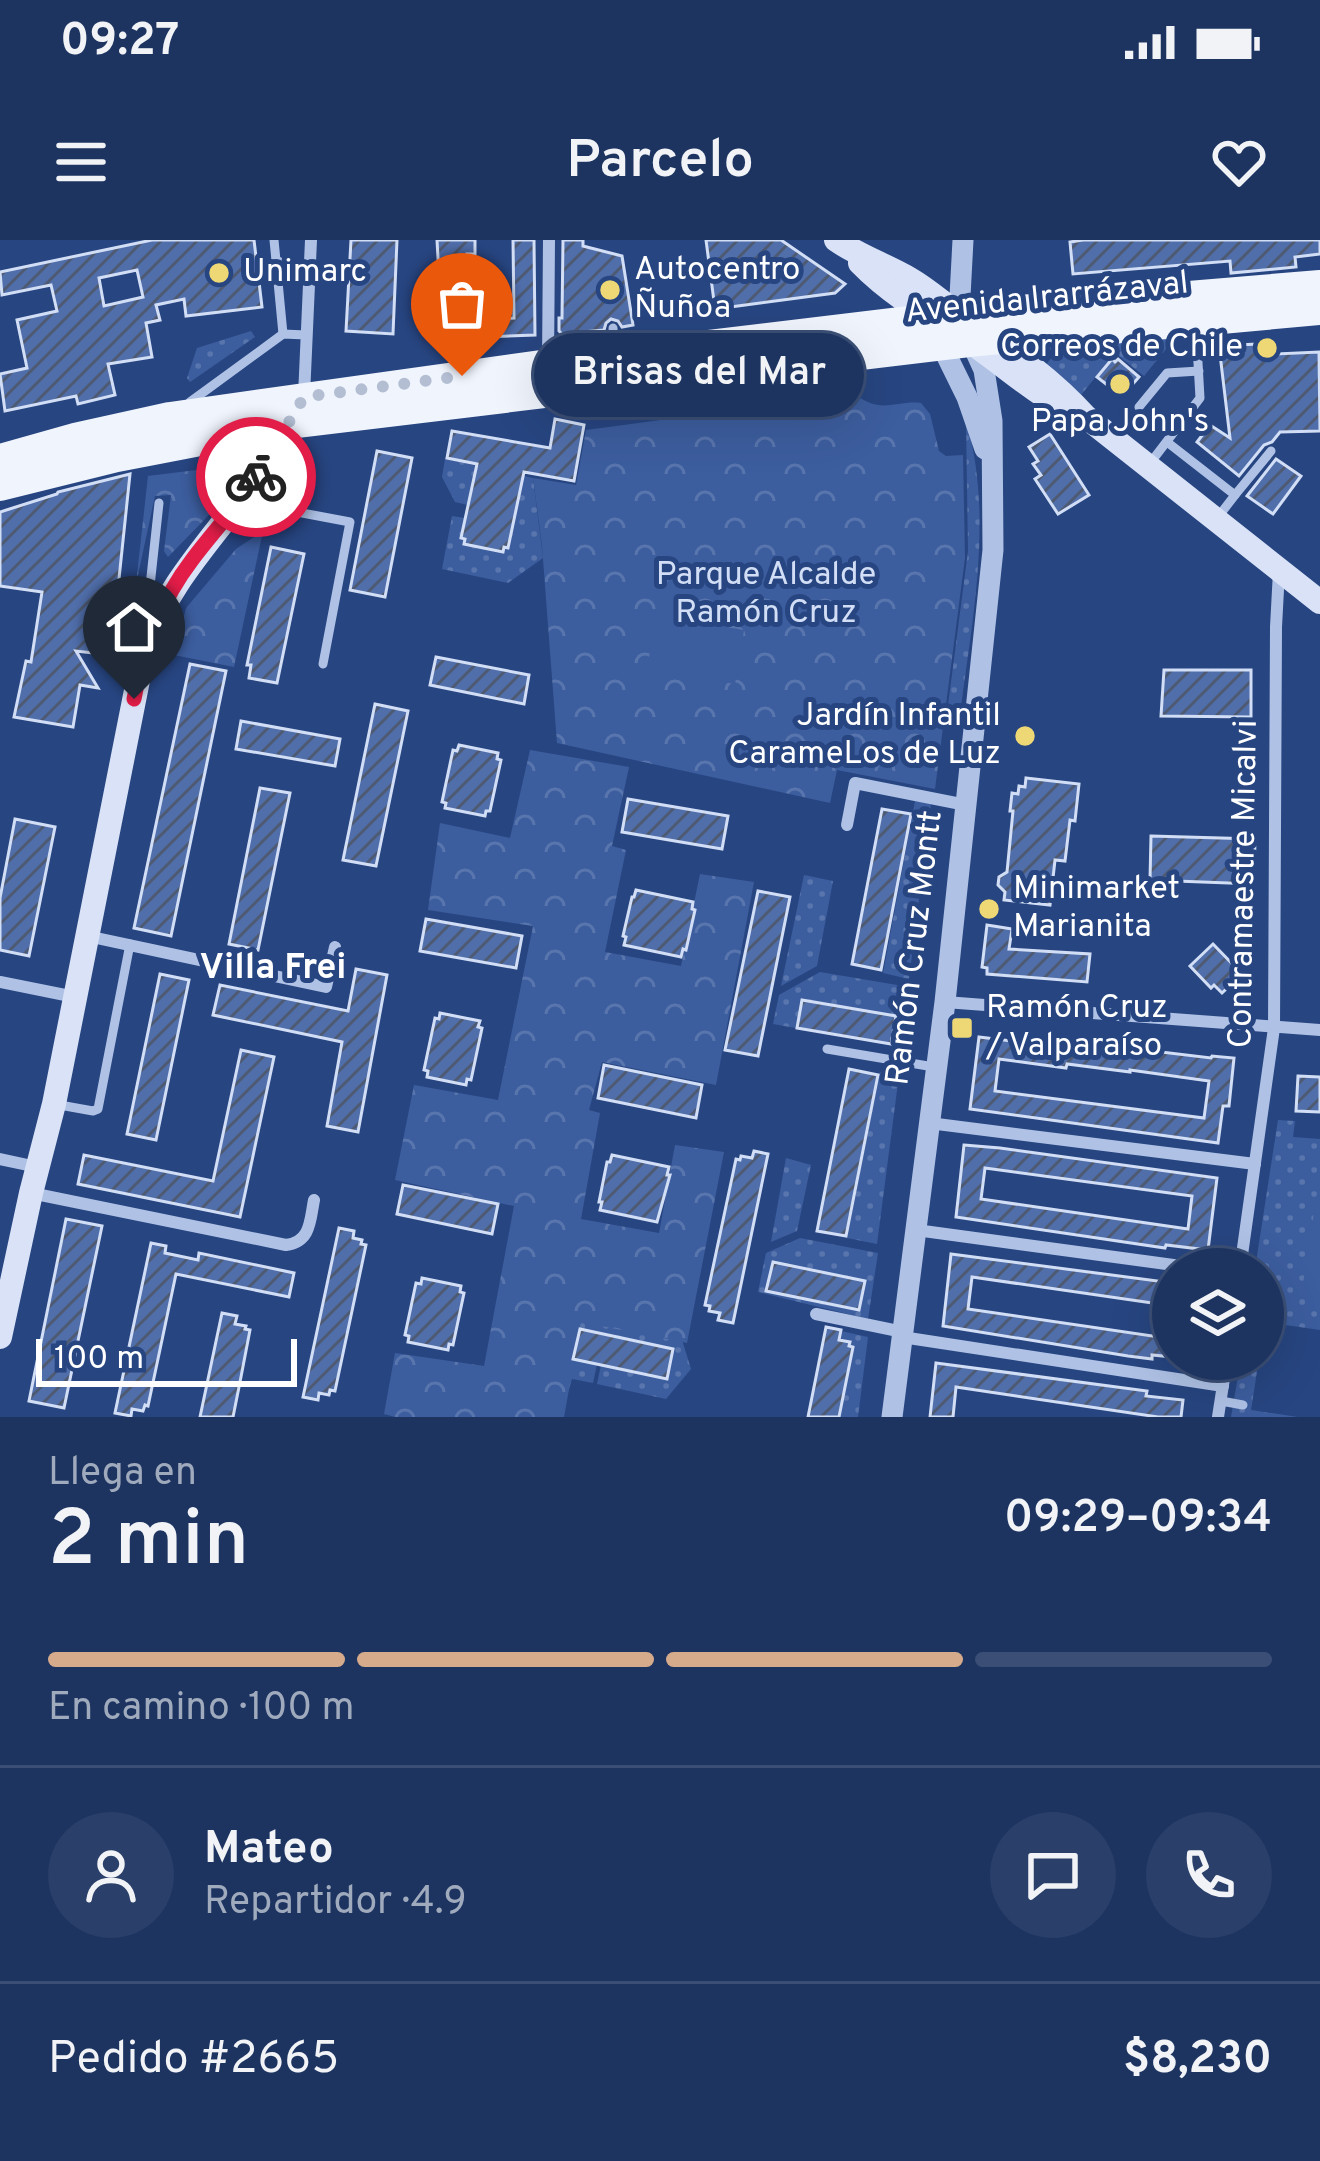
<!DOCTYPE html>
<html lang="es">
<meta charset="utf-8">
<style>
:root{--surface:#1d3461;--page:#2a3f6a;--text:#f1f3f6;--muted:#a0aabd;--line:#3b4f76;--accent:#d6ab8b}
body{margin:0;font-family:Overpass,sans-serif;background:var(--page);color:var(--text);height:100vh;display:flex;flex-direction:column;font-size:45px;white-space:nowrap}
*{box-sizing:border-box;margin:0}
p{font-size:39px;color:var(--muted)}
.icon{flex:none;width:66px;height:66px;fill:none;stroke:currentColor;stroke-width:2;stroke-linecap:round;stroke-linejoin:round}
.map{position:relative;height:1177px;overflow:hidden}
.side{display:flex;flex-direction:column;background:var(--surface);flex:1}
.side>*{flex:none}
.buttons{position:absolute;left:1152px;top:1008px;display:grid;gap:24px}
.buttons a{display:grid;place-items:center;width:132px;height:132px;border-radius:50%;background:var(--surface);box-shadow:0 12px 48px #0002,0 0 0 3px var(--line);font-size:60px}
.scale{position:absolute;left:36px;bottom:30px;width:261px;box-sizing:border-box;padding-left:12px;border:6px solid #fff;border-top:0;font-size:33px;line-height:42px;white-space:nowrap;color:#fff;-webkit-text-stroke:9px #274581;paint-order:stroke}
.pin{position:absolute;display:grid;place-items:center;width:102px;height:102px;color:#fff;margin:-123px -51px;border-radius:50% 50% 50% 0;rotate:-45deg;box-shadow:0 0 12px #0007}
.pin .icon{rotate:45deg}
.courier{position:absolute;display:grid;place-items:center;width:120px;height:120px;margin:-60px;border:9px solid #e11d48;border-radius:50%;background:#fff;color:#222;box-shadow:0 3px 15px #0007}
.bubble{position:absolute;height:84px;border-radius:42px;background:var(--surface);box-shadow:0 12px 48px #0002,0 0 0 3px var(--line);font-size:39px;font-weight:600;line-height:84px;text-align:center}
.summary em{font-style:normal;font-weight:600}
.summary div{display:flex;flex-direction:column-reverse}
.summary{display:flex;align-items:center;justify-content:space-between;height:204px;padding:0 48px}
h1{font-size:78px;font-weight:600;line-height:90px}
.bar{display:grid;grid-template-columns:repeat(4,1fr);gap:18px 12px;align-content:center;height:144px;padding:0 48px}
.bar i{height:15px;border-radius:9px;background:var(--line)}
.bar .current{background:var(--accent)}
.bar p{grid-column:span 4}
.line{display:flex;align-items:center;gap:30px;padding:0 48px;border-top:3px solid var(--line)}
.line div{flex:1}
.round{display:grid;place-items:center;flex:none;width:126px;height:126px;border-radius:63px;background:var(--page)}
.status{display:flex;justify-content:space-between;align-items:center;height:84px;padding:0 60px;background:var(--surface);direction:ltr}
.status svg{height:33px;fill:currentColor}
header{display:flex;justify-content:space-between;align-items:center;height:156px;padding:0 48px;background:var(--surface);font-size:54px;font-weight:600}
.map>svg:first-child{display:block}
</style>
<div class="status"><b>09:27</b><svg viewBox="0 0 49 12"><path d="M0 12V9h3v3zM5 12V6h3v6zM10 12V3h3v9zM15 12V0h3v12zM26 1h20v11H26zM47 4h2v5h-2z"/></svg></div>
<header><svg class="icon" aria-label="menu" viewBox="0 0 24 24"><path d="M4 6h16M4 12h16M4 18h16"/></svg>Parcelo<svg class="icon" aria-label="heart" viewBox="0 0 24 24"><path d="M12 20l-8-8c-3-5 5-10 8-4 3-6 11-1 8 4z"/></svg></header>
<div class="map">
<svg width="1320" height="1177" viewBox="0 0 1320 1177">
<defs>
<pattern id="grass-dots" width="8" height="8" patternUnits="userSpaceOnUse" patternTransform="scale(3)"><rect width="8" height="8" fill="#3c5d9e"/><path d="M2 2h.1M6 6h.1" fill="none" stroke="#5975ad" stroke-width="1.8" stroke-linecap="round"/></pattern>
<pattern id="park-crowns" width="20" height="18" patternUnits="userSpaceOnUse" patternTransform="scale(3)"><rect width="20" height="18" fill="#3c5d9e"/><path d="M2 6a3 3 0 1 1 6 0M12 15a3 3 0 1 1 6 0" fill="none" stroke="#5975ad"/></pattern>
<pattern id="building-hatch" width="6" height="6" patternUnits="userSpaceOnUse" patternTransform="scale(3)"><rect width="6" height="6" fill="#506eaa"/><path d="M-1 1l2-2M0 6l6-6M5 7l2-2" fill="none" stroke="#4e5a72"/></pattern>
</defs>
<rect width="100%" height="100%" fill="#274581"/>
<!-- grass -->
<g fill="url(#grass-dots)">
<path d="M 251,91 L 255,97 L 190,142 L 187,138 L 197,108 Z"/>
<path d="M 1176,96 L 1177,108 L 1166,109 L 1144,136 L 1115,113 L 1081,155 L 1045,126 L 1061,105 Z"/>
<path d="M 966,181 C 994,276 972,379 960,475 L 947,473 L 968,311 Z"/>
<path d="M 445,219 L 533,238 L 543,318 L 508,343 L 442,329 L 452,276 L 465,278 L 461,297 L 465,299 L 464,304 L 503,312 L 504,307 L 509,307 L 513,286 L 509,285 L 515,277 L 519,256 L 472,247 L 468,265 L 455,262 L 442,237 Z"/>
<path d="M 915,561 L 931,563 L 909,739 L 883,733 Z"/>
<path d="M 804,635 L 833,641 L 817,726 L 781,746 Z"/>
<path d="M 820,732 L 909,747 L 900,807 L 773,784 L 779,755 Z"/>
<path d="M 880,832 L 899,835 L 877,1004 L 847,998 Z"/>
<path d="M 1278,880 L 1295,881 L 1293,897 L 1320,899 L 1320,1090 L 1265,1082 L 1263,1091 L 1263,1029 L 1255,1029 Z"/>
<path d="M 786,918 L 811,925 L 797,991 L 771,1002 Z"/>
<path d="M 800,998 L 878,1013 L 868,1079 L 758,1052 L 766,1013 Z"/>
<path d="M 571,1069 L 678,1087 L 691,1129 L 666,1159 L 597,1144 L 601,1125 L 667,1138 L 673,1109 L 580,1089 L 573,1118 L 597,1124 L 593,1143 L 572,1139 L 568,1152 L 544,1148 Z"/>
<path d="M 841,1091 L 868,1097 L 858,1177 L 834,1177 L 853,1108 L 849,1106 L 849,1102 L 839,1100 Z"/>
<path d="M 1241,1119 L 1259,1119 L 1251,1170 L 1298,1177 L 1231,1177 Z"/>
</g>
<!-- park -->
<g fill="url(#park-crowns)">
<path d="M 849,155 C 860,156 868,164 878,165 C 890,167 906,161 921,163 L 930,174 L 939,211 L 946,216 L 963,215 L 965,318 L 935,549 L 837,530 L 830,563 L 557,503 L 542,306 L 533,238 L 576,245 L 586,190 Z"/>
<path d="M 237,225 L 242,241 L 168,317 L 164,311 L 171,255 L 155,256 L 136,344 L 148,236 Z"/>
<path d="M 263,291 L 234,427 L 174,415 L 186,368 L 236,309 Z"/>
<path d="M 530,510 L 629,527 L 612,606 L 626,610 L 605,712 L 681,726 L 700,634 L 754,642 L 716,845 L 602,822 L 589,870 L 600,873 L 581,979 L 659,993 L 675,905 L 724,912 L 687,1103 L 581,1082 L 564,1177 L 395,1177 L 384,1174 L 395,1113 L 484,1126 L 514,966 L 395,940 L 414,845 L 498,860 L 533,686 L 428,670 L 440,583 L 510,598 Z"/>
</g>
<!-- pitch -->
<g fill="#3c5d9e">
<path d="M 656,376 L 744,390 L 735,444 L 647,429 Z"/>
<path d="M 1319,940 L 1320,941 L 1320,1060 L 1301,1057 Z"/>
</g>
<!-- building -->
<g fill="url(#building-hatch)" stroke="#d2def5" stroke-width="3" fill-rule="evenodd">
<path d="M 152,0 L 254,0 L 262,67 L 186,76 L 184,59 L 156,65 L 160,80 L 146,83 L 152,117 L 108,124 L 115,155 L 78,164 L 76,156 L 5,171 L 0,134 L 27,128 L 17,80 L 57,71 L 51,45 L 2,55 L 0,32 ZM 137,30 L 143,57 L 104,66 L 99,38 Z"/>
<path d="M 351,0 L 397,0 L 393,94 L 346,91 Z"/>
<path d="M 437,0 L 475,0 L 475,14 L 467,14 L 470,70 L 480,69 L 481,80 L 514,78 L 513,0 L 534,0 L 535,95 L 482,97 L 482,105 L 443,108 Z"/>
<path d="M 563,0 L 583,0 L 583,6 L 622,16 L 633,85 L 622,87 L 618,81 L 611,79 L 606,83 L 604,90 L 562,94 L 559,91 L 559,78 L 562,78 Z"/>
<path d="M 706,0 L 781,0 L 845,44 L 835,53 L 715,69 Z"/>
<path d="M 1083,0 L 1320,0 L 1320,14 L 1295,17 L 1296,27 L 1231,33 L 1230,21 L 1073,34 L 1070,2 Z"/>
<path d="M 1276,103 L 1276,114 L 1319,112 L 1320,191 L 1280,192 L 1272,202 L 1264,205 L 1239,236 L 1197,202 L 1210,185 L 1230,198 L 1219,106 Z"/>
<path d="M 1112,119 L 1115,122 L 1118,119 L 1139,137 L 1125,153 L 1123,151 L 1120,155 L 1097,137 Z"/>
<path d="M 555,179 L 584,185 L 574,241 L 524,232 L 508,308 L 504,307 L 503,312 L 464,304 L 465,299 L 461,298 L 477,224 L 447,218 L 452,191 L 550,208 Z"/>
<path d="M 1050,194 L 1089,255 L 1058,274 L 1035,239 L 1041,235 L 1033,224 L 1038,221 L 1029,207 Z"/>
<path d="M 377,211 L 412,218 L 385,357 L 350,350 Z"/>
<path d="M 1276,219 L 1301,236 L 1273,274 L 1247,256 Z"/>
<path d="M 130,234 L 111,415 L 76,411 L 98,448 L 80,445 L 73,487 L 14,477 L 26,421 L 31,422 L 42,352 L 0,346 L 0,272 L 57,254 L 58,252 Z"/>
<path d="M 271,307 L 304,314 L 277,443 L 249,438 L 251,425 L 247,425 Z"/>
<path d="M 436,417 L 529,435 L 524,464 L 430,445 Z"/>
<path d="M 190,424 L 226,431 L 171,696 L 134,688 Z"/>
<path d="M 1164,430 L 1251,430 L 1251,477 L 1161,476 Z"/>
<path d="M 375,464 L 408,471 L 376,626 L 343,620 Z"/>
<path d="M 241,481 L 340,499 L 335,526 L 236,509 Z"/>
<path d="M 459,505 L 498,513 L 497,519 L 501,520 L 490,571 L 486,571 L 485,576 L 445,568 L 446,563 L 442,562 L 453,510 L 457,511 Z"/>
<path d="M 1026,538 L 1079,544 L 1075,581 L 1070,580 L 1065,621 L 1055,620 L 1050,665 L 1004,660 L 1005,652 L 998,645 L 999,637 L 1007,632 L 1013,571 L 1010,571 L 1012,553 L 1018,554 L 1019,546 L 1025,547 Z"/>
<path d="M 260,548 L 290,553 L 258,710 L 229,704 Z"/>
<path d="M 628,559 L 728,576 L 722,609 L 622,592 Z"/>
<path d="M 882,569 L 911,574 L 881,730 L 852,724 Z"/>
<path d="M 15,579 L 55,587 L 29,716 L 0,710 L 0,658 Z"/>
<path d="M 1151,596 L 1255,599 L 1254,644 L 1150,640 Z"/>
<path d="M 636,650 L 693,662 L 692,669 L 695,670 L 686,710 L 683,709 L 681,717 L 624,705 L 626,697 L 623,696 L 632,657 L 634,657 Z"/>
<path d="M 758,651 L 790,657 L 758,816 L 725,810 Z"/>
<path d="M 426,679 L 522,696 L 516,728 L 420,711 Z"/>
<path d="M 987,685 L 1012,689 L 1009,709 L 1090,714 L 1087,742 L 987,734 L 987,728 L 982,727 Z"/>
<path d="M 1213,704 L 1242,734 L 1222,753 L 1214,745 L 1211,748 L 1190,726 Z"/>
<path d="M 356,729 L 387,735 L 358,892 L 327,886 L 342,802 L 213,775 L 220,745 L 348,771 Z"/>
<path d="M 160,734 L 189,740 L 156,900 L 127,894 Z"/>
<path d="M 802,760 L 896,776 L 891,804 L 797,788 Z"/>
<path d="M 440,773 L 480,781 L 478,787 L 482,788 L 471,840 L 467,839 L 466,845 L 427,837 L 428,831 L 424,830 L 435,778 L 439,779 Z"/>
<path d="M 979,797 L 1021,802 L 1021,799 L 1084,807 L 1085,803 L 1211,818 L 1212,816 L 1234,818 L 1229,866 L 1223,866 L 1218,903 L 970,869 ZM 999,819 L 1066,828 L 1067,824 L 1130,832 L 1130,830 L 1209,841 L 1204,878 L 995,851 Z"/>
<path d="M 241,810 L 274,817 L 240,977 L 78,944 L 84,915 L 213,941 Z"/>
<path d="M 604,825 L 702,845 L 696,878 L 598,858 Z"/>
<path d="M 849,829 L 878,835 L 846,996 L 817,991 Z"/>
<path d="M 1298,836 L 1320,837 L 1320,872 L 1296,871 Z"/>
<path d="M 964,905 L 1000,908 L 1217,938 L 1208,1010 L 1166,1005 L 1165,1008 L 956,977 ZM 985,928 L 1192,956 L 1188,989 L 981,959 Z"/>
<path d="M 754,911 L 768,914 L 733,1083 L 718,1080 L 720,1073 L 709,1071 L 710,1066 L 705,1065 L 736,919 L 740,920 L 741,916 L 752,918 Z"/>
<path d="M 612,915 L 669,927 L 667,935 L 670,935 L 657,982 L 600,970 L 602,962 L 599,962 L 607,922 L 610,922 Z"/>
<path d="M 403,945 L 498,964 L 492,994 L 397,974 Z"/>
<path d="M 66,979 L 102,986 L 64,1168 L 29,1161 Z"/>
<path d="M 339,988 L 354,991 L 353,998 L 362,1000 L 361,1004 L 366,1005 L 335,1151 L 330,1150 L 329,1155 L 319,1153 L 318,1160 L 303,1157 Z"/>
<path d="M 151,1003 L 166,1006 L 165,1013 L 198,1020 L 199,1013 L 294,1033 L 289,1057 L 176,1034 L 148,1166 L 145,1165 L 143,1171 L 132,1169 L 131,1176 L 115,1173 Z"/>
<path d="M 951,1014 L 1173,1043 L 1173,1066 L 972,1037 L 968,1069 L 1173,1099 L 1173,1117 L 1152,1115 L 1152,1119 L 1128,1116 L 943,1086 Z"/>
<path d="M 773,1022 L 865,1041 L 859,1070 L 766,1051 Z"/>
<path d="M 422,1038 L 461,1046 L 460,1052 L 464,1053 L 453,1105 L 449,1104 L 448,1110 L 408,1102 L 409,1096 L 405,1095 L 416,1043 L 421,1044 Z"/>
<path d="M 222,1073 L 237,1076 L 235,1084 L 246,1086 L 245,1089 L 250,1090 L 240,1142 L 233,1177 L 200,1177 Z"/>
<path d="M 826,1087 L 841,1090 L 839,1100 L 850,1102 L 849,1106 L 853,1107 L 839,1177 L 808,1177 Z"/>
<path d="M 580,1089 L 673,1109 L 667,1139 L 573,1119 Z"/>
<path d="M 936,1123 L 1147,1151 L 1146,1156 L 1183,1160 L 1181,1177 L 1158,1177 L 956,1147 L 953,1177 L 930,1177 Z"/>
</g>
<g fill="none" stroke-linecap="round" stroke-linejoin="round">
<!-- service -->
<g stroke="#afc2e6" stroke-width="9">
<path d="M 274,0 L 283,94"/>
<path d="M 276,20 L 309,36"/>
<path d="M 613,88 L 614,110"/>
<path d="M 190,162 L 283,94 L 306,95"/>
<path d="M 1139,167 L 1167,133 L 1199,131"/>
<path d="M 1167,202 L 1235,255 L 1218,277"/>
<path d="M 1151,222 L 1200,158 L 1196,88"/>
<path d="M 1235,255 L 1271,211"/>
<path d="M 244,262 L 350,282 L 323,424"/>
<path d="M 152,371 L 150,346 L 159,263"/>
<path d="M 827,809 L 934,827"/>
<path d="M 54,864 L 93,871 L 98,869 L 130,704"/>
<path d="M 1221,1161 L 1243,1165"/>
</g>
<!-- minor -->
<g stroke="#afc2e6" stroke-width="12">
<path d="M 548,123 L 549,0"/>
<path d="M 304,156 L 311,0"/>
<path d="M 847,585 L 855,543 L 966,565"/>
<path d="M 87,696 L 326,747 L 335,707"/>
<path d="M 0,742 L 75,757"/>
<path d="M 945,762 L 1320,790"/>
<path d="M 929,883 L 1255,924"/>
<path d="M 0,919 L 37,927"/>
<path d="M 31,953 L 286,1005 C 311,1002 310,980 314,960"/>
<path d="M 916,990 L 1203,1029"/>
<path d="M 1240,1029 L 1274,788 L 1276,387 L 1279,331"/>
<path d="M 816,1074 L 903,1092"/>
<path d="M 902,1097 L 1223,1146"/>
<path d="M 1218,1177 L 1227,1119"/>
</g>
<!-- tertiary -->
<g stroke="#afc2e6" stroke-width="21">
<path d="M 936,94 L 967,157 L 985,209"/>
<path d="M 892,1177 L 945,762 L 993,310 L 992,181 L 984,130 L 959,75 L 963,0"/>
</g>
<!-- secondary -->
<g stroke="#d9e2f6" stroke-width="24">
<path d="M 836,0 C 859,16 886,25 910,39 C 929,50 945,65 963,77 C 1007,108 1050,137 1086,177 L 1320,362"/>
<path d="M 860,23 C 891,55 930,77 967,100 C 999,121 1027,147 1060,166"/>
<path d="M 0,1097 L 31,953 L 54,864 L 144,410 C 164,352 202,310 239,262 C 260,235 276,204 293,175"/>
</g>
<!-- primary -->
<g stroke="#f0f4fd" stroke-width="30">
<path d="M 215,198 C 237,212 248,221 248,249"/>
<path d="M 0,219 L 75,198 L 170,177 L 548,124 L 959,75 L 1320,45"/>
<path d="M 0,246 L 117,217 L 288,184 L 969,102 L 1320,70"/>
</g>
</g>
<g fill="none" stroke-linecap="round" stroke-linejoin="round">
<!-- done -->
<path stroke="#b3bed3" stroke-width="12" stroke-dasharray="0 21.6" d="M 256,237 L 304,157 L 462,136"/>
<!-- route -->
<path stroke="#e11d48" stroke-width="15" d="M 134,459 C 143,408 160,362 192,320 C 213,292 237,267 256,237"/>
</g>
<!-- markers -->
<g fill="#eed875" stroke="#274581" stroke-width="4.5">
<circle cx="219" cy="33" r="12"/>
<circle cx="610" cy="50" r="12"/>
<circle cx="1267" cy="108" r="12"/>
<circle cx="1120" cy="144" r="12"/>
<circle cx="1025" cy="496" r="12"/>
<circle cx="989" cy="669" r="12"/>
<rect x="950" y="776" width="24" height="24" rx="6"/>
</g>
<g text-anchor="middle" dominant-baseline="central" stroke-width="10" stroke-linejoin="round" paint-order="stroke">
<!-- poi labels -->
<g font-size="33" fill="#fff" stroke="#274581" text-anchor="start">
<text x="634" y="31">Autocentro<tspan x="634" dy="38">Ñuñoa</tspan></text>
<text x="243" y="33">Unimarc</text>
<text x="1243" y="108" text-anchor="end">Correos de Chile</text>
<text x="1120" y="183" text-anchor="middle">Papa John's</text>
<text x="1001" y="477" text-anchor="end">Jardín Infantil<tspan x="1001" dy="38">CarameLos de Luz</tspan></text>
<text x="1013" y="650">Minimarket<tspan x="1013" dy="38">Marianita</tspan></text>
<text x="986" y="769">Ramón Cruz<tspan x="986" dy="38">/ Valparaíso</tspan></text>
</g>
<!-- street labels -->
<g font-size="33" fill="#fff" stroke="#274581">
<text transform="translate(1047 59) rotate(-6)">Avenida Irarrázaval</text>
<text transform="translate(1245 644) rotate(-89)">Contramaestre Micalvi</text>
<text transform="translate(916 708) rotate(-83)">Ramón Cruz Montt</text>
</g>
<!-- park labels -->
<g font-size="33" fill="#d2def5" stroke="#274581">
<text x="766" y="336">Parque Alcalde<tspan x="766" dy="38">Ramón Cruz</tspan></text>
</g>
<!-- neighbourhood labels -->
<g font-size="36" font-weight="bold" fill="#fff" stroke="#274581">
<text x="273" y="729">Villa Frei</text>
</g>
</g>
</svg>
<div class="buttons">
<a><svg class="icon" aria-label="layers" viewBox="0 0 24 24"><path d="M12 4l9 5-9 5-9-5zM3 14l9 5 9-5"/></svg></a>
</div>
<div class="scale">100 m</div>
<div class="pin" style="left:462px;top:136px;background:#ea580c"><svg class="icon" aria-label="bag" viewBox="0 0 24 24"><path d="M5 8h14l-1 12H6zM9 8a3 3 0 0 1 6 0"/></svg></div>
<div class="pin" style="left:134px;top:459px;background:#1f2937"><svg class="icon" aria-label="home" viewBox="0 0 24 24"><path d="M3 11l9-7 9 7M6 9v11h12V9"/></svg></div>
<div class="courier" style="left:256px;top:237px"><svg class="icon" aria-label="bike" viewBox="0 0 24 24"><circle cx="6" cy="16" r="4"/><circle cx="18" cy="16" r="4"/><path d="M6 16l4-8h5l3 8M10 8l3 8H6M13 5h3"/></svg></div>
<div class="bubble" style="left:534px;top:93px;width:330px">Brisas del Mar</div>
</div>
<section class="side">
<div class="summary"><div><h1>2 min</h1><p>Llega en</p></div><em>09:29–09:34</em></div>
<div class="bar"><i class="current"></i><i class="current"></i><i class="current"></i><i></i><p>En camino · 100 m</p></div>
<div class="line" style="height:216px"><a class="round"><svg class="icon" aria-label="person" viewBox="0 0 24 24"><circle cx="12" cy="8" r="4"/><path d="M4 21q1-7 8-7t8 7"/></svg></a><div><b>Mateo</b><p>Repartidor · 4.9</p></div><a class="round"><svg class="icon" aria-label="chat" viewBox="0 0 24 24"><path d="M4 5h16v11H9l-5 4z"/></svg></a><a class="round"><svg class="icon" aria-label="phone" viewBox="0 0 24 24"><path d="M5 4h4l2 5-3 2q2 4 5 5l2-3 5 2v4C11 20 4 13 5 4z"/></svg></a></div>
<div class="line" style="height:156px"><div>Pedido #2665</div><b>$8,230</b></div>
</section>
